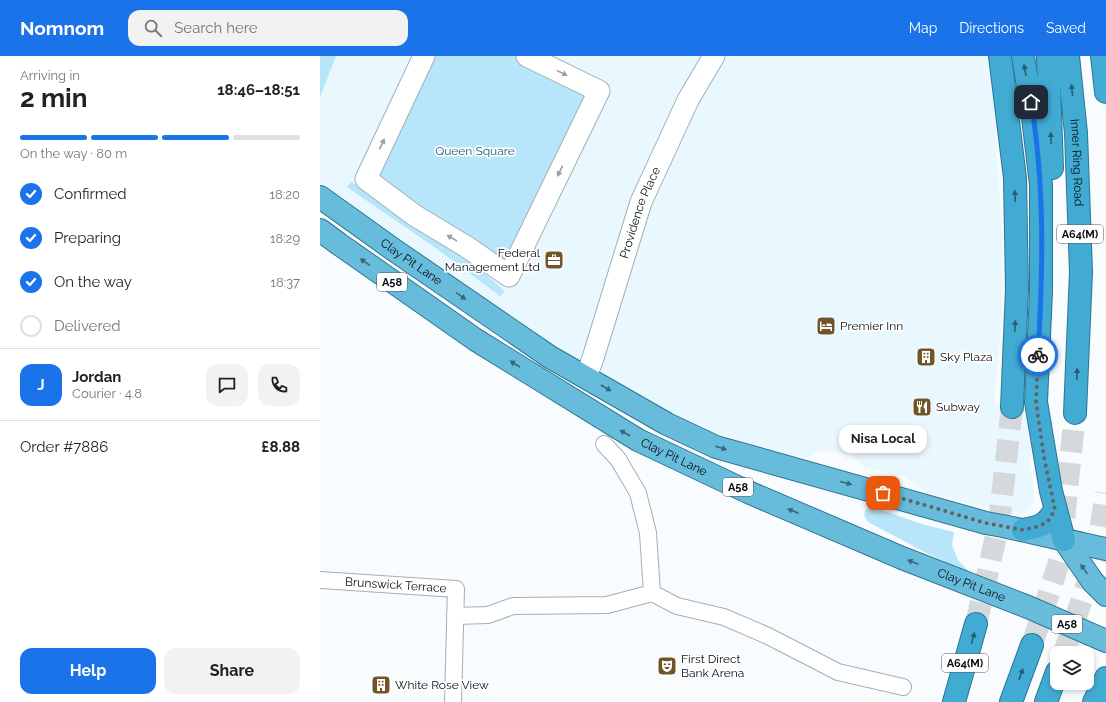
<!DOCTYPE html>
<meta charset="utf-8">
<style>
:root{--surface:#fff;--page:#f2f2f2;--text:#222;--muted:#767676;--line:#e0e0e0;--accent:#1a73e8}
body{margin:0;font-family:Raleway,sans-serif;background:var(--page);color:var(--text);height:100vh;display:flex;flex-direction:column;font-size:15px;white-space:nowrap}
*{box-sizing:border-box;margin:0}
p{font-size:13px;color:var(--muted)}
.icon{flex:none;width:22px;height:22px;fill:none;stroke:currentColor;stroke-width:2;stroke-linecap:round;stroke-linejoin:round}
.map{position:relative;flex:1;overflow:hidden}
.side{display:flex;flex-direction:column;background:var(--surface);width:320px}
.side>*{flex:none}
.fabs{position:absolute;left:730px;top:590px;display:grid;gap:8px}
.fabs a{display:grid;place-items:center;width:44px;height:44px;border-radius:8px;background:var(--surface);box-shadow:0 2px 6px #0003;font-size:20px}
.pin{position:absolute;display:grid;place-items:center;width:34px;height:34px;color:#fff;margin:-17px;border-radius:8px;box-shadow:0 2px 6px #0006}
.courier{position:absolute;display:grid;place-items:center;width:40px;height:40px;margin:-20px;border:3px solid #1a73e8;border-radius:50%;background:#fff;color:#222;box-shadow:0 1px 5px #0007}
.bubble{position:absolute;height:28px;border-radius:12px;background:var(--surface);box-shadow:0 2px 6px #0003;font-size:13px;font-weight:700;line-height:28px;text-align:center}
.head em{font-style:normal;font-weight:700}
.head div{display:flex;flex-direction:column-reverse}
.head{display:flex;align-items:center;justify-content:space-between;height:68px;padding:0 20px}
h1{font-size:26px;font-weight:700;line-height:30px}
.bar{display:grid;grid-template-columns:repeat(4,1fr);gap:6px 4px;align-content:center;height:48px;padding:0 20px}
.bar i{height:5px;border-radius:3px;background:var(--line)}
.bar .on{background:var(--accent)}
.bar p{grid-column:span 4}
.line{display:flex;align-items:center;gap:10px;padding:0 20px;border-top:1px solid var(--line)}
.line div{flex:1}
.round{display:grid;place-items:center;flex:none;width:42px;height:42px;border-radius:12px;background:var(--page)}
ol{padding:0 20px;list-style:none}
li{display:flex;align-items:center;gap:12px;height:44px}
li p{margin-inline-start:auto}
li .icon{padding:4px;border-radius:50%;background:var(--accent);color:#fff;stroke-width:4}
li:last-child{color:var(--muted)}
li i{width:22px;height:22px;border:2px solid var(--line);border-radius:50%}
.cta{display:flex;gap:8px;margin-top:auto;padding:8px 20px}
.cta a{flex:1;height:46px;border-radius:12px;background:var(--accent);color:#fff;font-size:16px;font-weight:700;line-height:46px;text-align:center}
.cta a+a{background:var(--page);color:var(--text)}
header{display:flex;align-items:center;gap:24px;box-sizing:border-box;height:56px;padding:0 20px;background:var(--accent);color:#fff}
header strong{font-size:19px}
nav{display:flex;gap:22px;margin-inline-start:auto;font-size:14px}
.search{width:280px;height:36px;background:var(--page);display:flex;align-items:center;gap:10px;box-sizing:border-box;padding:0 14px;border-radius:12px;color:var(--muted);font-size:15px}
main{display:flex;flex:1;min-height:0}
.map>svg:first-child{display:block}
</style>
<header>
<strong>Nomnom</strong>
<div class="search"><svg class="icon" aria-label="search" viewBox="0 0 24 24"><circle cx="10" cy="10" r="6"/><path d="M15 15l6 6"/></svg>Search here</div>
<nav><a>Map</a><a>Directions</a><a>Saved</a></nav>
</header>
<main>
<section class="side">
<div class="head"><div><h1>2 min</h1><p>Arriving in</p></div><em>18:46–18:51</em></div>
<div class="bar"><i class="on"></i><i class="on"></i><i class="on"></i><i></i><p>On the way · 80 m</p></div>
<ol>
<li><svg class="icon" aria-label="check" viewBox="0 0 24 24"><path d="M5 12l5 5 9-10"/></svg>Confirmed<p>18:20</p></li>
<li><svg class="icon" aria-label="check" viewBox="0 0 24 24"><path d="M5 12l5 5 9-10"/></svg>Preparing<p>18:29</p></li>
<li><svg class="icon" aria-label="check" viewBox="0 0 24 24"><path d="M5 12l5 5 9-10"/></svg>On the way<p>18:37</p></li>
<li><i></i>Delivered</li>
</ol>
<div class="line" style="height:72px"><b class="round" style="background:var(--accent);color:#fff">J</b><div><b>Jordan</b><p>Courier · 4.8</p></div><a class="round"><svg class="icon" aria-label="chat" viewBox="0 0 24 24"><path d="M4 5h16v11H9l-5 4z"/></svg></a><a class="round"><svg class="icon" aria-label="phone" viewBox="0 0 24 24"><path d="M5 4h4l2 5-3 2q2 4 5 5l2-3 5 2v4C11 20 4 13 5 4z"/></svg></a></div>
<div class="line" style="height:52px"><div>Order #7886</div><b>£8.88</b></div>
<div class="cta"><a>Help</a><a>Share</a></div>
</section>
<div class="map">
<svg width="786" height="646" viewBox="0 0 786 646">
<rect width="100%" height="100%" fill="#f9fcfe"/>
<!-- built -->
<path fill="#e9f7fe" d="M 0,0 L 669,0 L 673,31 L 682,182 L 682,263 L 674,349 L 709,353 L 710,412 L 714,431 L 713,447 L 702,460 L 606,437 L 586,421 L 551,413 L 543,410 L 531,399 L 502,394 L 488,401 L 477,401 L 465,400 L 426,388 L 340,352 L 281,319 L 280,317 L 260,309 L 116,211 L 0,127 Z"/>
<!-- green -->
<g fill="#b7e6fb">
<path d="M 0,0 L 16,0 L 0,41 Z"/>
<path d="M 104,0 L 207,0 L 279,35 L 189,221 L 46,123 Z"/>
<path d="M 31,126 L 39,130 L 141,199 L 160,213 L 182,233 L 184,236 L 180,240 L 117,193 L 27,131 Z"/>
<path d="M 553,451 L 602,468 L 634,476 L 632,489 L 638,504 L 651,518 L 610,499 L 548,466 L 544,459 L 546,453 Z"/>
</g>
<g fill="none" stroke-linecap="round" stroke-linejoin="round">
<!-- motorway-tunnel -->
<g stroke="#d5d9db" stroke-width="22" stroke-dasharray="22 11" stroke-linecap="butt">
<path d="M 656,568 L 679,467 L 692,351"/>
<path d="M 712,589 L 740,503 L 755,357"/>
<path d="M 744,597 L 776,501 L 786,437"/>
</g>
<defs>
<g id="pedestrian">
<path id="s1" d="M 0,524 L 136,533 L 133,646"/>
<path d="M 332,537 L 357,550 L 404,561 L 448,580 L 518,616 L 583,631"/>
<path d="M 135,560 L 168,559 L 193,550 L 287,549 L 332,537 L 328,477 L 318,437 L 298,403 L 284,388"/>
</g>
<g id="minor">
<path d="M 104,0 L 46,123 L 94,159 L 147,191 L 189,220 L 279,35 L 207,0"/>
<path id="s2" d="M 266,321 L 273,302 L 321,146 L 368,44 L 394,0"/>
</g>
<g id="trunk">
<path id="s3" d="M 0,141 L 74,194 L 230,301 L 347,368 L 396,391 L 666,467 C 707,474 746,485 786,493"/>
<path id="s4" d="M 0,174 L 19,188 L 156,284 L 318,384 L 428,436 L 582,502 L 708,551 L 786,585"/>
<path d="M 744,484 L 773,526 L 786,539"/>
</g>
<g id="motorway">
<path d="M 680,0 L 695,122 L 697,233 L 692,351"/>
<path d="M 703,0 L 713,61 L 721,129 L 721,236 L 716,346 L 731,435 L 744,484"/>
<path d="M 728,0 L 732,112"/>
<path id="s5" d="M 748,0 L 756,77 L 761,216 L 755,357"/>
<path d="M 782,0 L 786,36"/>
<path d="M 703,474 C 722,470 725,470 735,454"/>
<path d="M 634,646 L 656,568"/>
<path d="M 691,646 L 712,589"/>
<path d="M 726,646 L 737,616"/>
<path d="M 774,646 L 786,622"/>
</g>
</defs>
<!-- pedestrian casing -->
<use href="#pedestrian" stroke="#a0b0b7" stroke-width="18"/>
<!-- minor casing -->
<use href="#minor" stroke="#a0b0b7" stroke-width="23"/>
<!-- trunk casing -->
<use href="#trunk" stroke="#2e7590" stroke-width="24"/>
<!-- motorway casing -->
<use href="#motorway" stroke="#2e7590" stroke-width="24"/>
<!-- pedestrian -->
<use href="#pedestrian" stroke="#fff" stroke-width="16"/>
<!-- minor -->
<use href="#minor" stroke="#fff" stroke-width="21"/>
<!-- trunk -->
<use href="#trunk" stroke="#67bcdc" stroke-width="22"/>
<!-- motorway -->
<use href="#motorway" stroke="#41abd4" stroke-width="22"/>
</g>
<!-- one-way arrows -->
<defs><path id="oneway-solid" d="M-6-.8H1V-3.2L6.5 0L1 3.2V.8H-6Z"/></defs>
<g fill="#265e73">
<use href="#oneway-solid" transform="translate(705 14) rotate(-100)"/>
<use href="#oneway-solid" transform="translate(752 34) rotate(-96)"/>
<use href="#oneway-solid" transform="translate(731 82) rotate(-92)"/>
<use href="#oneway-solid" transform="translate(695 140) rotate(-91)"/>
<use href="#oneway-solid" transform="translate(695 270) rotate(-87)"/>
<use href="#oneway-solid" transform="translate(757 318) rotate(-88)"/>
<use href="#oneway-solid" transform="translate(653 582) rotate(-74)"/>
<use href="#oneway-solid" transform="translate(701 618) rotate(-70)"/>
</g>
<g fill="#9d9fa0">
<use href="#oneway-solid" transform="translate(242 17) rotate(26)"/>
<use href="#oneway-solid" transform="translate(62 88) rotate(-65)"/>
<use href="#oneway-solid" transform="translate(240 115) rotate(115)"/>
<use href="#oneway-solid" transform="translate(132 182) rotate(-149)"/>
</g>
<g fill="#386677">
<use href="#oneway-solid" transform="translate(45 206) rotate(-145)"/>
<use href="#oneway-solid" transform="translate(141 240) rotate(34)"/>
<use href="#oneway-solid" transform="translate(195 308) rotate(-148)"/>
<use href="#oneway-solid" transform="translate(286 332) rotate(30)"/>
<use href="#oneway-solid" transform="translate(305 377) rotate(-150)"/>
<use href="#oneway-solid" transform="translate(401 392) rotate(18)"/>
<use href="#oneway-solid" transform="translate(526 427) rotate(15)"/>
<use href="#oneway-solid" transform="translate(473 455) rotate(-157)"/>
<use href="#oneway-solid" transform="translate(593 506) rotate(-159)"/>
<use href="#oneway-solid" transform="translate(764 513) rotate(-125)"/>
</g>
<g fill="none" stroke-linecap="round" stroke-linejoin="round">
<!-- done -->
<path stroke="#5e6365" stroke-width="4" stroke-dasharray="0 7.2" d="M 563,437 L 666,467 L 703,474 L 720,470 L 728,465 L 735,454 L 724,401 L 716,346 L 718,299"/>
<!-- route -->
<path stroke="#1a73e8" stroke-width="5" d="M 711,46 C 725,129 723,215 718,299"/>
</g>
<!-- icons -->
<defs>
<symbol id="office-square" viewBox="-11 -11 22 22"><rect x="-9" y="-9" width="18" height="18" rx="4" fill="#715528" stroke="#fff"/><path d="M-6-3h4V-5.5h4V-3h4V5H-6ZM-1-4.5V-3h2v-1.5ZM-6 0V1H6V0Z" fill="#fff"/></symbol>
<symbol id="hotel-square" viewBox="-11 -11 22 22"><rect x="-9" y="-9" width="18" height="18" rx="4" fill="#715528" stroke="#fff"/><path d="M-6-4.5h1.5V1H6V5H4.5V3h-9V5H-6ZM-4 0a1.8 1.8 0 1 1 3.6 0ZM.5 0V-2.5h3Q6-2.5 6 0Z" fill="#fff"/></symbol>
<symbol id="building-square" viewBox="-11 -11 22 22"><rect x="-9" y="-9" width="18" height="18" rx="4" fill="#715528" stroke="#fff"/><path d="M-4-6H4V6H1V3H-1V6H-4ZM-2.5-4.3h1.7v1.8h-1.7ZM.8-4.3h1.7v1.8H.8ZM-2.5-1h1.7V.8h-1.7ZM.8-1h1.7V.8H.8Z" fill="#fff"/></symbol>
<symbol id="restaurant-square" viewBox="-11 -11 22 22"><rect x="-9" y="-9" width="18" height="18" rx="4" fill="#715528" stroke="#fff"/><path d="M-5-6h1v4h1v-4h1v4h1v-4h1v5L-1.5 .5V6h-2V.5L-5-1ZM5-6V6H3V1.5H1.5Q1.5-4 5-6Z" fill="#fff"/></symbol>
<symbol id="theatre-square" viewBox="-11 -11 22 22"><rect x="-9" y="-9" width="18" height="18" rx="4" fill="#715528" stroke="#fff"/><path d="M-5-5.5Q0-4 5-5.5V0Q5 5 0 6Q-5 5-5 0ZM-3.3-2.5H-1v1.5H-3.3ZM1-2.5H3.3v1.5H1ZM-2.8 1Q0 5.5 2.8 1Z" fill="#fff"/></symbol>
</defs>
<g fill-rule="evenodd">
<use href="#office-square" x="223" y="193" width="22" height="22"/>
<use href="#hotel-square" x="495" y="259" width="22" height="22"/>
<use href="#building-square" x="595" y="290" width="22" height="22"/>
<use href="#restaurant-square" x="591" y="340" width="22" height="22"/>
<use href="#theatre-square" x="336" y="599" width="22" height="22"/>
<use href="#building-square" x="50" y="618" width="22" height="22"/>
</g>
<g text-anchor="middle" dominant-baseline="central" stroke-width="3.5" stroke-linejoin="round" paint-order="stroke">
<!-- shield labels -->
<g fill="#fff" stroke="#545859" stroke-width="1">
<rect x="737" y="169" width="46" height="18" rx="3"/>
<rect x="57" y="217" width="30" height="18" rx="3"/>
<rect x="403" y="422" width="30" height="18" rx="3"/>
<rect x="732" y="559" width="30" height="18" rx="3"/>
<rect x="622" y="598" width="46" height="18" rx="3"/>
</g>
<g font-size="11" font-weight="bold" fill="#0a1012">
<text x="760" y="178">A64(M)</text>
<text x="72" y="226">A58</text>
<text x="418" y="431">A58</text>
<text x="747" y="568">A58</text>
<text x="645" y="607">A64(M)</text>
</g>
<!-- park labels -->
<g font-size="12" fill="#155e78" stroke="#fff">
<text x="155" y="95">Queen Square</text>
</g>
<!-- street labels -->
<g font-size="12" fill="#0a1012" stroke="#fff">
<text stroke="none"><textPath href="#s5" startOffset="107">Inner Ring Road</textPath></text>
<text stroke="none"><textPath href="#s2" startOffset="173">Providence Place</textPath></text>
<text stroke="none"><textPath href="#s3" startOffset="112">Clay Pit Lane</textPath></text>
<text stroke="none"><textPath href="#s4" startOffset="421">Clay Pit Lane</textPath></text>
<text stroke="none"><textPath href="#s1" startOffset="76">Brunswick Terrace</textPath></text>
<text stroke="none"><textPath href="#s4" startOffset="745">Clay Pit Lane</textPath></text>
</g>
<!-- poi labels -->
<g font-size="12" fill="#0a1012" stroke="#fff" text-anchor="start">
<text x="220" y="197" text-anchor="end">Federal<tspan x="220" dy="14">Management Ltd</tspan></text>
<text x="520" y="270">Premier Inn</text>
<text x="620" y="301">Sky Plaza</text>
<text x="616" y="351">Subway</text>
<text x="361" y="603">First Direct<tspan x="361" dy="14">Bank Arena</tspan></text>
<text x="75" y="629">White Rose View</text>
</g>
</g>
</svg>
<div class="fabs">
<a><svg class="icon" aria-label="layers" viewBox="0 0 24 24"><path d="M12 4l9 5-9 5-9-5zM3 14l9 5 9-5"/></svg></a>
</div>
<div class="pin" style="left:563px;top:437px;background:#ea580c"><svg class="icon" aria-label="bag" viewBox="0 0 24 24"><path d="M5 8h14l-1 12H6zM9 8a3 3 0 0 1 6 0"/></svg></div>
<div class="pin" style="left:711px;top:46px;background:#1f2937"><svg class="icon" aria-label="home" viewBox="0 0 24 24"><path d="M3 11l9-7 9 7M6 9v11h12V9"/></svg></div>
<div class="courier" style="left:718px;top:299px"><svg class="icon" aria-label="bike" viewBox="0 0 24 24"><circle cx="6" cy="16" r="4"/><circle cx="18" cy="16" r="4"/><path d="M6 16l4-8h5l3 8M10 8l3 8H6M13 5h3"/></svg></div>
<div class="bubble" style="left:519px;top:369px;width:88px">Nisa Local</div>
</div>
</main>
